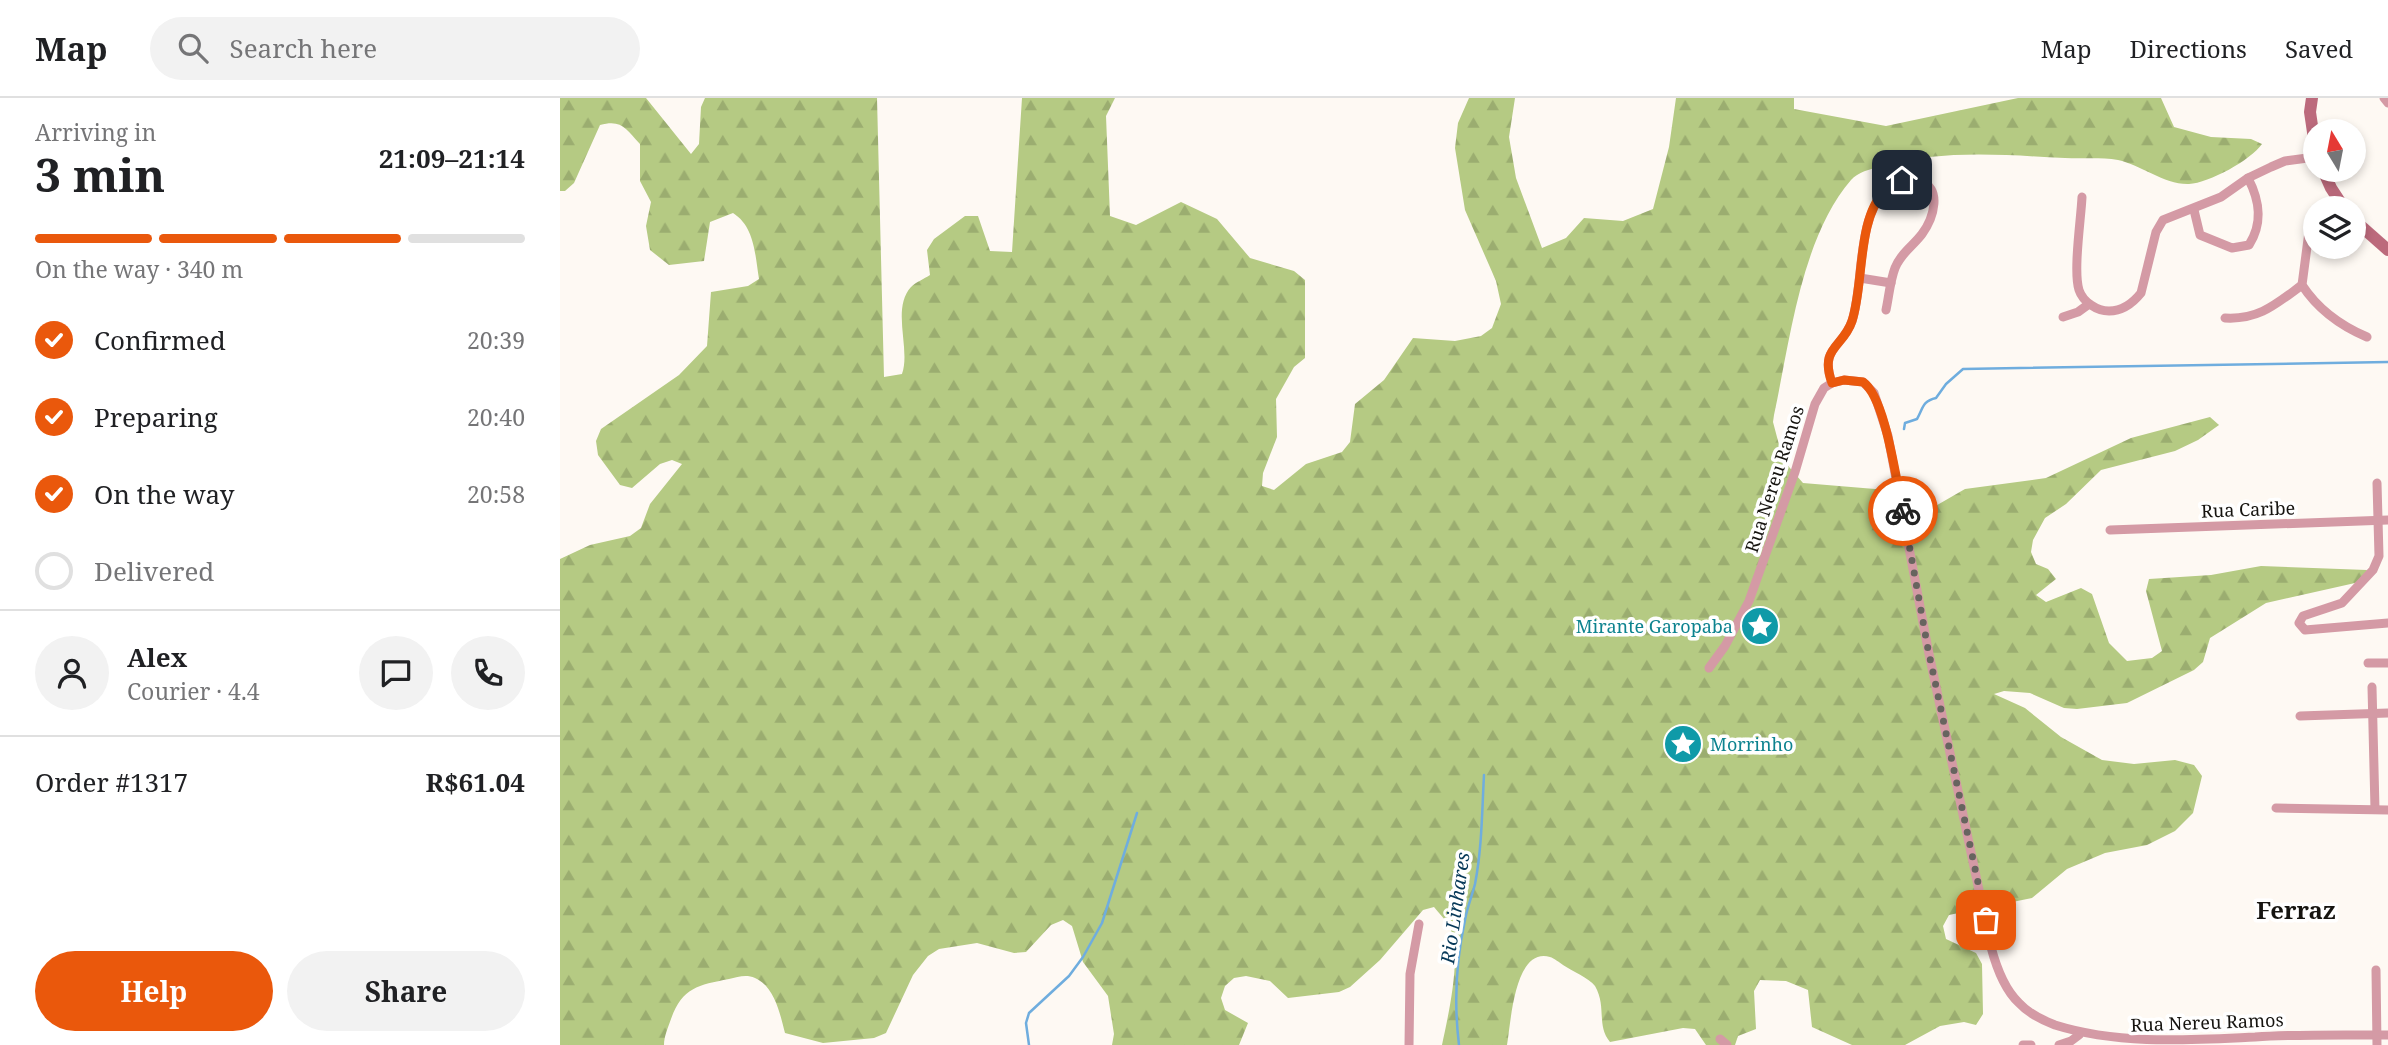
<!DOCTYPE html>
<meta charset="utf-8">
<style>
:root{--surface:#fff;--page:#f2f2f2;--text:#202124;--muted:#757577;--line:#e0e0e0;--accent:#ea580c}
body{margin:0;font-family:"Noto Serif",serif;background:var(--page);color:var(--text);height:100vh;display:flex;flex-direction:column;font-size:26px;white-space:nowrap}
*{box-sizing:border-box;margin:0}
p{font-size:23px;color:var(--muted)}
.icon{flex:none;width:38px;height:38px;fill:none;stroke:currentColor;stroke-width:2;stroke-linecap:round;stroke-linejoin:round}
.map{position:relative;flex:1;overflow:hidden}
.details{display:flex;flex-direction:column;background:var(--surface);width:560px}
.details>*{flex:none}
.needle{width:46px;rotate:350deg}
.fabs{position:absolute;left:1743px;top:21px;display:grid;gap:14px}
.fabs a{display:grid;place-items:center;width:63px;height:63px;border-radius:50%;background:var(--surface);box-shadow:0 4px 10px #0003;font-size:35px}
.pin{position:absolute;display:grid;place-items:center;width:60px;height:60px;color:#fff;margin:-30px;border-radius:14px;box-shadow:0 4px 10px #0006}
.courier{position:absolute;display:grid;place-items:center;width:70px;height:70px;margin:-35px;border:5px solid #ea580c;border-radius:50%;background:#fff;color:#222;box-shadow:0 2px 9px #0007}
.overview em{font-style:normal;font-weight:700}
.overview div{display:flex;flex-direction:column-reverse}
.overview{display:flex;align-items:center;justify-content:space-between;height:119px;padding:0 35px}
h1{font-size:46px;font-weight:700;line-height:52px}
.bar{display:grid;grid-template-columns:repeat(4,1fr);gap:10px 7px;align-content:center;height:84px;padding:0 35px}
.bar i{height:9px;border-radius:5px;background:var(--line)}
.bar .active{background:var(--accent)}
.bar p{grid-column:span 4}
.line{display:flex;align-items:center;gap:18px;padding:0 35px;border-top:2px solid var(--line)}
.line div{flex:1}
.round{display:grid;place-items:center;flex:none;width:74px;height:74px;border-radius:37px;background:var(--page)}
ol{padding:0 35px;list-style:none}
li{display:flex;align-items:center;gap:21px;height:77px}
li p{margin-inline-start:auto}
li .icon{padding:7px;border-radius:50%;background:var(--accent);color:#fff;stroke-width:4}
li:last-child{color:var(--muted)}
li i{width:38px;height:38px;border:4px solid var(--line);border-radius:50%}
.action{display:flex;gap:14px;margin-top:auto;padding:14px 35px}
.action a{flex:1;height:80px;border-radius:42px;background:var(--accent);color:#fff;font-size:28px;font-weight:700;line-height:80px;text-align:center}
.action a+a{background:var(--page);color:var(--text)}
header{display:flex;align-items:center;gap:42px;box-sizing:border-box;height:98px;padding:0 35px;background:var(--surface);border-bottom:2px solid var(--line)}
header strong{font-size:33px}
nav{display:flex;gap:38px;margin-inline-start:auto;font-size:24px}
.search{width:490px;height:63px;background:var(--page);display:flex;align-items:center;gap:18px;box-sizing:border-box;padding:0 24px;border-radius:38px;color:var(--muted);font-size:26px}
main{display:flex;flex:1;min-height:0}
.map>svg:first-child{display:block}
</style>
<header>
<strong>Map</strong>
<div class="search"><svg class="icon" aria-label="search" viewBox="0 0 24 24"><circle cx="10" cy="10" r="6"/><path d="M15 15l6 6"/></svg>Search here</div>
<nav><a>Map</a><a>Directions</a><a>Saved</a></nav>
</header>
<main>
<section class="details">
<div class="overview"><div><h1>3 min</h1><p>Arriving in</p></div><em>21:09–21:14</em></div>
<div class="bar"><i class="active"></i><i class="active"></i><i class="active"></i><i></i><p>On the way · 340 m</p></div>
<ol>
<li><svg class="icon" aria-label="check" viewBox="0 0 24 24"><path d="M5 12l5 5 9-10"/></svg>Confirmed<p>20:39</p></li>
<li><svg class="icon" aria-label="check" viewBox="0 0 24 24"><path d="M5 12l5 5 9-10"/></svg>Preparing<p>20:40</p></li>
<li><svg class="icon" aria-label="check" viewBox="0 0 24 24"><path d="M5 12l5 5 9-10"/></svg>On the way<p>20:58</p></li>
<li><i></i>Delivered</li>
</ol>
<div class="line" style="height:126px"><a class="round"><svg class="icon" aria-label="person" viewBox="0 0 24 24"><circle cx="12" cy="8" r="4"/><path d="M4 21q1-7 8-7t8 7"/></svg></a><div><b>Alex</b><p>Courier · 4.4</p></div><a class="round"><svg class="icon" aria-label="chat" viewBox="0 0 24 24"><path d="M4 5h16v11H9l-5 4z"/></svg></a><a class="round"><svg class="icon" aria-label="phone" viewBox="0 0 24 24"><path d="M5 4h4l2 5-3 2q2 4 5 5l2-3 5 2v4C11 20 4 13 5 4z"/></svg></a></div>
<div class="line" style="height:91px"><div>Order #1317</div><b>R$61.04</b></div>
<div class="action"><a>Help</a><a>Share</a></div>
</section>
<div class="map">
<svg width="1828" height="947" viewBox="0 0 1828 947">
<defs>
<pattern id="forest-firs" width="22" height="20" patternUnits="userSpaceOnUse" patternTransform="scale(1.75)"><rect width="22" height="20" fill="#b5ca83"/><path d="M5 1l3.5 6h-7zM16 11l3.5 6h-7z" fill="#9bad70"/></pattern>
</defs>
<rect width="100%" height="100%" fill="#fef9f3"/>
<!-- forest -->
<path fill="url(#forest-firs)" d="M 0,0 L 86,0 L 131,56 L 139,46 L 141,9 L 145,0 L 317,0 L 324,279 L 342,276 C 351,251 331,211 351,189 C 356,184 364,181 370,177 L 367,152 L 374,141 L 405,118 L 418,118 L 430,153 L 452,154 L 462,0 L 555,0 L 546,18 L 550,118 L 576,127 L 621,104 L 657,121 L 690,160 L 734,173 L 745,182 L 745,260 L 734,269 L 716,301 L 717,339 L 703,375 L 702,388 L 714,392 L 746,366 L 782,354 L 790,344 L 795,306 L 824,282 L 853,240 L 895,243 L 921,238 L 932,230 L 941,206 L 936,183 L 905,112 L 895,50 L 898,25 L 909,0 L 955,0 L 949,39 L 956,80 L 982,150 L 1006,140 L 1024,120 L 1063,123 L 1093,111 L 1109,49 L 1116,0 L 1234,0 L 1234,11 L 1326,28 L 1458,0 L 1601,0 L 1614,29 L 1651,39 L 1691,41 L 1702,46 C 1691,62 1649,85 1629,86 C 1605,87 1581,67 1558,62 C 1541,59 1522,61 1505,60 C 1443,57 1380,51 1320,69 C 1310,71 1298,74 1291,82 C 1241,140 1230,243 1214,317 L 1213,324 L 1223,362 L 1243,385 L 1327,392 L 1332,404 L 1360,412 L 1372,410 L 1405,391 L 1486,380 L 1571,340 L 1650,319 L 1659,327 L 1638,342 L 1615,353 L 1541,372 L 1506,406 L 1485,420 L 1473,442 L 1471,454 L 1476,466 L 1488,471 L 1496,481 L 1476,497 L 1486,504 L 1521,490 L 1532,496 L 1549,545 L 1567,563 L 1592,560 L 1602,553 L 1586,493 L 1589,481 L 1651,477 L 1701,468 L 1807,472 L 1804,483 L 1706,505 L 1650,540 L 1643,564 L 1634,572 L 1567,605 L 1517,611 L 1504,610 L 1470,595 L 1444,593 L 1434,596 L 1465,610 L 1501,639 L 1542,662 L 1574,666 L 1615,662 L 1634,667 L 1642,678 L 1633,715 L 1615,733 L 1587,747 L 1545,755 L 1507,771 L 1472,800 L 1389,817 L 1383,828 L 1386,841 L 1416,855 L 1422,866 L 1423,916 L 1416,927 L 1404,924 L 1380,928 L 1345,947 L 1292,947 L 1252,929 L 1248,892 L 1226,883 L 1200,882 L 1194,893 L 1196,931 L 1178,938 L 1175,947 L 1146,947 L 1135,931 L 1123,930 L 1050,944 C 1036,927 1047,909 1035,888 C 1029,880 1012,873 1003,867 C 1000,865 994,860 990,859 C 954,849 951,925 947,947 L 882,947 C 888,918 904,851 888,826 C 884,820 878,814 874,809 L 863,812 L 820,862 L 790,889 L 779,894 L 728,900 L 710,883 L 686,878 L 674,880 L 665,888 L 661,900 L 665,912 L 688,925 L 679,947 L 552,947 L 554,936 L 548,898 L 523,864 L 512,828 L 503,822 L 491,827 L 466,854 L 454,855 L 417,845 L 379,851 L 368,858 L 353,877 L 326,935 L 314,940 L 263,945 L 225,935 C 220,916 215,889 195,880 C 186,876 178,879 169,881 C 138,887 122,890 111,921 C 108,930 104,938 104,947 L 0,947 L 0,461 L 30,447 L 70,438 L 81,430 L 90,406 L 122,366 L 112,362 L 100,366 L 72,390 L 60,387 L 38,357 L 36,343 L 41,331 L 119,277 L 147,248 L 151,194 L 188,188 L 199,181 C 195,157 195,129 173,115 L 150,124 L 144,163 L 109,167 L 90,152 L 86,128 L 91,104 L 80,83 L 80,46 C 66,31 62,21 40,27 L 14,85 L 5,93 L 0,93 Z"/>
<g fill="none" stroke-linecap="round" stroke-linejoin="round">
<!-- stream -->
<g stroke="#6fadde" stroke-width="2.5">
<path d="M 1344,331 L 1345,325 L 1357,321 C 1363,311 1362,303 1376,300 L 1386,286 L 1403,271 L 1828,264"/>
<path d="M 469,947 L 466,925 L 469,915 L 509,878 L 523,859 L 542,825 L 577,715"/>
<path d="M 899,947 C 894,906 896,863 905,822 C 907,810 912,798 915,786 C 922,750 922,713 924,677"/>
</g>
<!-- street -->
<g stroke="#d49aa5" stroke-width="9">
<path d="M 1824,0 L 1828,5"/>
<path d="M 1522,99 C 1521,121 1513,173 1519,192 C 1523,204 1537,213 1549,213 C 1562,213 1573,205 1581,195 L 1596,134 L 1603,122 L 1661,99 L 1688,80 L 1711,69 L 1725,63 L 1755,59"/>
<path d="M 1761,110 L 1777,100"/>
<path d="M 1634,112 L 1640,137 L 1672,150 L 1689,147 C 1703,125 1700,103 1688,80"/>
<path d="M 1755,115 L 1750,126 L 1742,187 C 1757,210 1781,228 1807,239"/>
<path d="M 1300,180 L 1331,185"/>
<path d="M 1503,219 L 1518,214 L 1529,206"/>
<path d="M 1665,220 C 1699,222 1716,206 1742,187"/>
<path d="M 1272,285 C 1259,249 1283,250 1292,223 C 1306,180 1293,110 1337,84 C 1343,81 1352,80 1358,82 C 1384,89 1373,121 1362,136 C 1353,148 1341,155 1335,170 C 1330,183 1329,198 1326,212"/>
<path d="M 1817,385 L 1819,458 L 1813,472 L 1782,505 L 1743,518 L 1739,525 L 1745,532 L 1828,525"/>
<path d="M 1550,432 L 1828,422"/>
<path d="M 1808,565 L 1828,565"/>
<path d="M 1149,570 L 1165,548 L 1189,503 L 1235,374 L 1255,306 L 1264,290 L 1272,285 L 1284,282 L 1303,284 L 1314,295 L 1328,338 L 1368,551 L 1431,849 C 1436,868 1444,891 1459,905 C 1469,916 1482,922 1495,927 C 1559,947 1628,942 1695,939 C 1739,936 1784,937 1828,937"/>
<path d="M 1812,589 L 1815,711"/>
<path d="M 1740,618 L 1828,615"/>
<path d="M 1716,710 L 1828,712"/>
<path d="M 1816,872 L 1817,947"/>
<path d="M 1160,941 L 1167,947"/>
<path d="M 849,947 L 850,876 L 859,826"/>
<path d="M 1463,947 L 1471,947"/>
<path d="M 1499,947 L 1511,943 L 1519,937"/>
</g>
<!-- secondary -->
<g stroke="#bc6a7c" stroke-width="12">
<path d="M 1752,0 L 1750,14 L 1755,48"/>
<path d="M 1763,72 L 1771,90 L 1784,110"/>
<path d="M 1794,122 L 1828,152"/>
</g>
</g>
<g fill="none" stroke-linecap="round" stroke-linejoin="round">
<!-- done -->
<path stroke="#67645f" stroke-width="7" stroke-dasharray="0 12.6" d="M 1343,413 L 1368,551 L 1426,822"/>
<!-- route -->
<path stroke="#ea580c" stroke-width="9" d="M 1342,82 C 1336,85 1329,88 1324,94 C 1297,121 1304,187 1292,223 C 1283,250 1259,249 1272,285 L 1284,282 L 1303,284 C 1326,300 1336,384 1343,413"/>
</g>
<!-- icons -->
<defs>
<symbol id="sight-disc" viewBox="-11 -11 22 22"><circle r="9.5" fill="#0f9aa8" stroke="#fff"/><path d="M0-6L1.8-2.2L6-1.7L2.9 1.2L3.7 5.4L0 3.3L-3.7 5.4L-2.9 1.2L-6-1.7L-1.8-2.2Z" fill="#fff"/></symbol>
</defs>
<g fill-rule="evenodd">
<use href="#sight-disc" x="1178" y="506" width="44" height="44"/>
<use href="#sight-disc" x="1101" y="624" width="44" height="44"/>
</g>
<g text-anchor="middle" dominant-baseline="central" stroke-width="7" stroke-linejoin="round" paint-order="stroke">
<!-- street labels -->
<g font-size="18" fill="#161410" stroke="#fff">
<text transform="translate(1214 381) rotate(-72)">Rua Nereu Ramos</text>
<text transform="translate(1688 411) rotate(-2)">Rua Caribe</text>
<text transform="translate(1647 924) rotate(-2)">Rua Nereu Ramos</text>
</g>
<!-- culture labels -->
<g font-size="18" fill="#0d838f" stroke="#fff" text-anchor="end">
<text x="1173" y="528">Mirante Garopaba</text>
<text x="1150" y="646" text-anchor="start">Morrinho</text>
</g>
<!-- water labels -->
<g font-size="19" font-style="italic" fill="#073959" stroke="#fff">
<text transform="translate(895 810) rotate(-82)">Rio Linhares</text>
</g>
<!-- district labels -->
<g font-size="24" font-weight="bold" fill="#161410" stroke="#fff">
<text x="1736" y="811">Ferraz</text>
</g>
</g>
</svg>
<div class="fabs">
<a><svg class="needle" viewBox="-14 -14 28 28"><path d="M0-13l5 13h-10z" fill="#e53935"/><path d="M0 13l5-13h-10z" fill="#757577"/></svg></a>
<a><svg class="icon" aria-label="layers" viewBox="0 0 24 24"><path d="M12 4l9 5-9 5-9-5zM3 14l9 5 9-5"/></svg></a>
</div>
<div class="pin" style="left:1426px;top:822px;background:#ea580c"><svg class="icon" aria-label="bag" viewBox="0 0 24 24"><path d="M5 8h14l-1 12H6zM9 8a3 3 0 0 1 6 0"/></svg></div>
<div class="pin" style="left:1342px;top:82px;background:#1f2937"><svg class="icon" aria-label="home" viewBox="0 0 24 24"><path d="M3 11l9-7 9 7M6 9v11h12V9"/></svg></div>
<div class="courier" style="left:1343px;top:413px"><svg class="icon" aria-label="bike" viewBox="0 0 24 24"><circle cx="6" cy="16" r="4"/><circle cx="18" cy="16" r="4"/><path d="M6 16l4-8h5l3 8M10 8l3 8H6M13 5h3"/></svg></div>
</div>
</main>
